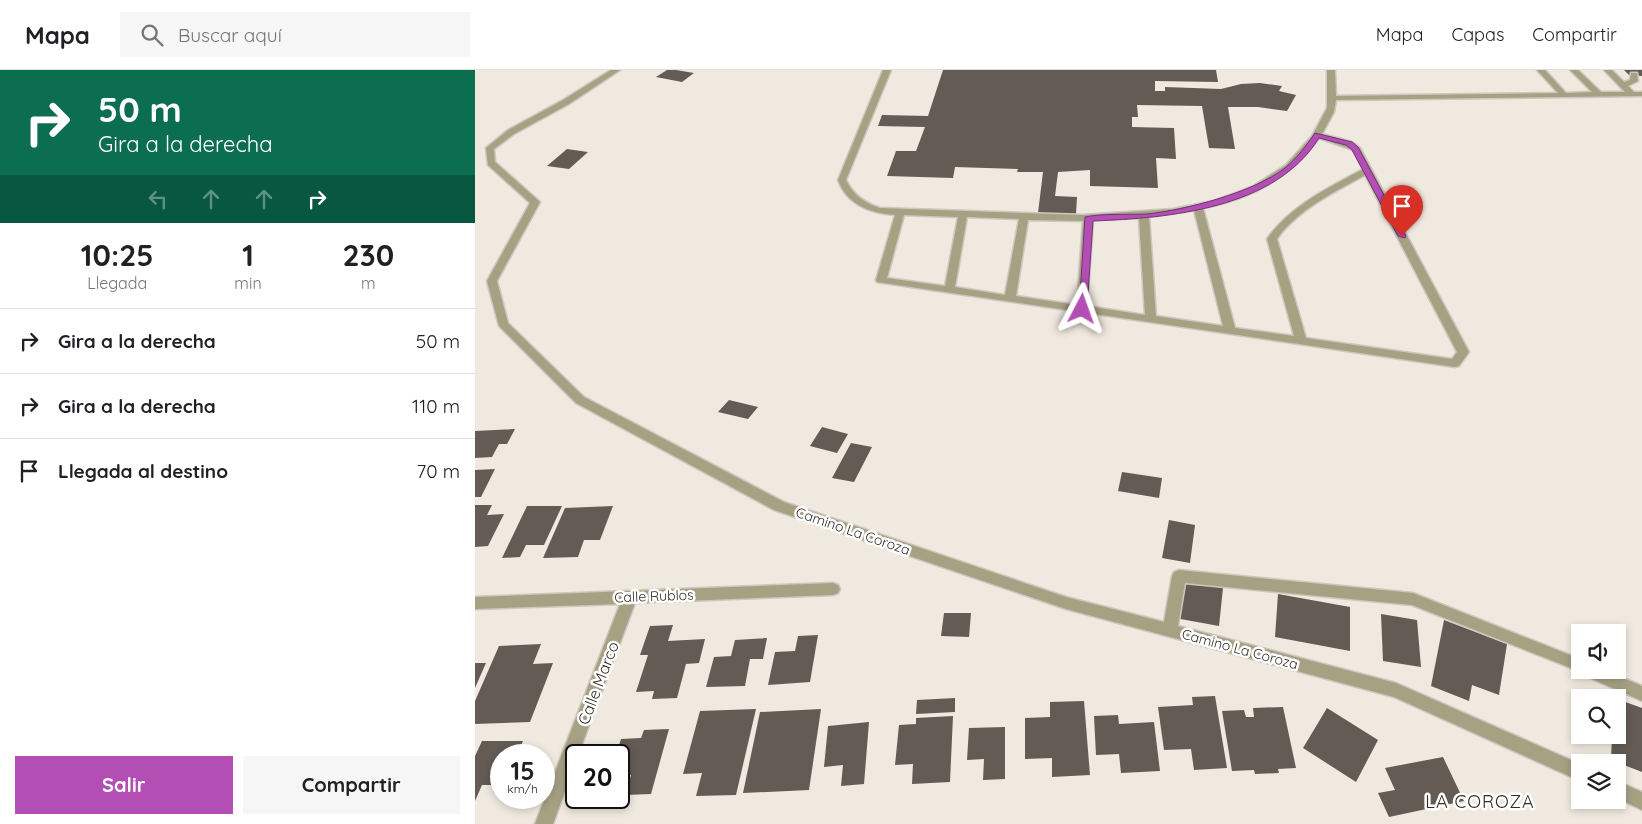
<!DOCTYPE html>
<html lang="es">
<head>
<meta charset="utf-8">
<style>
	body { margin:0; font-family:Quicksand,sans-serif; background:#f6f6f6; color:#202124; height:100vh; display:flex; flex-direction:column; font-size:19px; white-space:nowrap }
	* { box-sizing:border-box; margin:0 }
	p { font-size:16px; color:#757577 }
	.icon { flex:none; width:28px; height:28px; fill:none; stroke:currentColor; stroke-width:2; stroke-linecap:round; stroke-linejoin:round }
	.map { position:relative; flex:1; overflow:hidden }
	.panel { display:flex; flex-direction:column; background:#fff; width:475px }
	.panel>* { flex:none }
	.hud { background:#0b6e4f; color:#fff; overflow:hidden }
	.tools { position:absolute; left:1096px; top:554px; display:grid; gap:10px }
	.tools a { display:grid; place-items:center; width:55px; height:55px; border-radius:0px; background:#fff; box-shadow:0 2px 8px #0003; font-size:25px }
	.speed { position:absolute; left:15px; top:674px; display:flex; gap:10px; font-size:25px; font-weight:700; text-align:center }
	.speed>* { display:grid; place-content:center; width:65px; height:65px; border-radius:50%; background:#fff; box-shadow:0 2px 8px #0003; line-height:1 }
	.speed small { font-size:12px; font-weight:400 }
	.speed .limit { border:2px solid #111; border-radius:8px; background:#fff; color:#111 }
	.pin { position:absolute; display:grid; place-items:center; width:42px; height:42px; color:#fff; margin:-51px -21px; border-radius:50% 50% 50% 0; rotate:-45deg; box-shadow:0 0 5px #0007 }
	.pin .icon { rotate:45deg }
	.me { position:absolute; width:55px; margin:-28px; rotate:4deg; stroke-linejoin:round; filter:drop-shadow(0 0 4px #0008) }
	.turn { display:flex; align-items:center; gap:18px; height:105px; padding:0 15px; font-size:22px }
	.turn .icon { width:65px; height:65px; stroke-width:2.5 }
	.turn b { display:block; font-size:35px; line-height:42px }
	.lanes { display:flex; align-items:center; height:48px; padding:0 15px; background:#0003; justify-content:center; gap:25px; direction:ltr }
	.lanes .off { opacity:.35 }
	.eta { display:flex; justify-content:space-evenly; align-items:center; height:85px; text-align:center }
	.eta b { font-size:30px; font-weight:700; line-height:35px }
	.primary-button { display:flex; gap:10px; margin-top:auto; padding:10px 15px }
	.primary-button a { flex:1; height:58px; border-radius:0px; background:#b34fb4; color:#fff; font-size:20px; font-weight:700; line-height:58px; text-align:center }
	.primary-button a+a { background:#f6f6f6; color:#202124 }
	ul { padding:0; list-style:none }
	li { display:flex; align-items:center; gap:15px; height:65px; padding:0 15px; border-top:1px solid #e0e0e0 }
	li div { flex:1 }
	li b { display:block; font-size:19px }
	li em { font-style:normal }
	header { display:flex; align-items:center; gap:30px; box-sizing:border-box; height:70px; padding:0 25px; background:#fff; border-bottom:1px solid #e0e0e0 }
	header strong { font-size:24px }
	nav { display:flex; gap:28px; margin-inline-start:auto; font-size:18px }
	.search { width:350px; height:45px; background:#f6f6f6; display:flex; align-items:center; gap:12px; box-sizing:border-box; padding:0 18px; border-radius:0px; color:#757577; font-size:19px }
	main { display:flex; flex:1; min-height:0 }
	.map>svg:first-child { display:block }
	.building { fill:#645b55 }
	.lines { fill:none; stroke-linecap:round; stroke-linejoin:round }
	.minor-casing { stroke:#cdc7be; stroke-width:3 }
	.minor { fill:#a7a184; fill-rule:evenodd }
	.route { fill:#b34fb4; stroke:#743375 }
	.labels { text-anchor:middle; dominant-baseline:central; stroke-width:5; stroke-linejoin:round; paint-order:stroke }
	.street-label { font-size:14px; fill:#2f2d29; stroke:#fff }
	.near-street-label { font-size:16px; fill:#2f2d29; stroke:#fff }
	.near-neighbourhood-label { font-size:18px; letter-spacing:1px; fill:#2f2d29; stroke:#fff }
</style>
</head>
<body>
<header>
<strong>Mapa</strong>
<div class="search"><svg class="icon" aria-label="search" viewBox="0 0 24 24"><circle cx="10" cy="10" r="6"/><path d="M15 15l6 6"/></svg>Buscar aquí</div>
<nav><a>Mapa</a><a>Capas</a><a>Compartir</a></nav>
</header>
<main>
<section class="panel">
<div class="hud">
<div class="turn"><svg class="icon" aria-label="right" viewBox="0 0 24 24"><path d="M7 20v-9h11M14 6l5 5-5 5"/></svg><div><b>50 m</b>Gira a la derecha</div></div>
<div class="lanes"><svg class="icon off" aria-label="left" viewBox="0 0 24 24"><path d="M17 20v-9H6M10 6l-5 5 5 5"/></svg><svg class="icon off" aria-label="ahead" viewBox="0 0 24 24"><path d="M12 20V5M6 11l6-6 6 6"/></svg><svg class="icon off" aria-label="ahead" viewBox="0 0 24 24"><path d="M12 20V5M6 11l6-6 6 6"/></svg><svg class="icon" aria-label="right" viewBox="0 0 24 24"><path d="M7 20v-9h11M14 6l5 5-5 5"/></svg></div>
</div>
<div class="eta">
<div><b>10:25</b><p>Llegada</p></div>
<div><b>1</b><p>min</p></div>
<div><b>230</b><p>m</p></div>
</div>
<ul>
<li><svg class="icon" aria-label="right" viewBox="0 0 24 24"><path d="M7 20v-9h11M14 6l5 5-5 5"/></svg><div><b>Gira a la derecha</b></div><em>50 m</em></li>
<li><svg class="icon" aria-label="right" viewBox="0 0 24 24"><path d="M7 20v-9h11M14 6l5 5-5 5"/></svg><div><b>Gira a la derecha</b></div><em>110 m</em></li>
<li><svg class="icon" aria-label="arrive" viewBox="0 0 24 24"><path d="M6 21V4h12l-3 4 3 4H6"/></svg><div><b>Llegada al destino</b></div><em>70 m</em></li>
</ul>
<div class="primary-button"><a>Salir</a><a>Compartir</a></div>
</section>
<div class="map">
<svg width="1167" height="754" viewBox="0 0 1167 754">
	<rect width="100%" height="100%" fill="#f0e9df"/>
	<!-- building -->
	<path class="building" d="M 192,0 L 201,0 L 219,3 L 207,12 L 181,7 Z
		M 468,0 L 741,0 L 743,12 L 680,11 L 680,21 L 690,21 L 690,17 L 746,19 L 766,14 L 785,13 L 807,16 L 804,21 L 821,25 L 812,41 L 783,37 L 753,37 L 760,79 L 734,78 L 727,36 L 662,35 L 663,47 L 657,47 L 657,57 L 699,58 L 701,89 L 681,88 L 683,118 L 615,116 L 615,100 L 583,102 L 580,126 L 602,127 L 601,144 L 563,143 L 568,102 L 542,102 L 543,99 L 480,97 L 478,108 L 412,106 L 421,81 L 441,81 L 450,57 L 403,56 L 407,45 L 453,46 Z
		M 1149,0 L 1167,0 L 1167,6 L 1154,5 Z
		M 92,79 L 113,82 L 94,99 L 72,96 Z
		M 254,330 L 283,337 L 273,349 L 243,342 Z
		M 347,357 L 373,364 L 362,383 L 335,376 Z
		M 40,359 L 32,374 L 24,374 L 17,387 L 0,388 L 0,361 Z
		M 376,373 L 397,377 L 379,412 L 357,408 Z
		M 20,399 L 6,427 L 0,427 L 0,400 Z
		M 647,402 L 687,408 L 684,428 L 643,421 Z
		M 0,435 L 17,435 L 12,445 L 29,444 L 13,476 L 0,477 Z
		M 52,436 L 87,436 L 69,475 L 51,475 L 45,487 L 27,488 Z
		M 138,436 L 125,470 L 109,470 L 103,487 L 68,488 L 90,438 Z
		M 694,450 L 720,455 L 715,493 L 687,488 Z
		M 706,511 L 748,518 L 744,556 L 700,548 Z
		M 803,524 L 875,537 L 875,581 L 800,567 Z
		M 469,543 L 496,543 L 494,567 L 466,566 Z
		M 906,544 L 942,550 L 946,597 L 908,591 Z
		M 969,550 L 1032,574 L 1024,625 L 997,615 L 994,631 L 956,616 Z
		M 198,555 L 193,571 L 230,569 L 224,593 L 211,594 L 202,628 L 177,629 L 179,621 L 161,622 L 173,585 L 165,585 L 175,556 Z
		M 343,565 L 335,612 L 293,615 L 300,582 L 320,581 L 323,566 Z
		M 292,568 L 288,589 L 275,589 L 270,616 L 231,617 L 239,587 L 256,586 L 260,570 Z
		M 66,574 L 58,594 L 78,593 L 55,652 L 0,654 L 0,631 L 24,576 Z
		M 0,593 L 11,593 L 0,618 Z
		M 740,626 L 752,698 L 719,700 L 716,679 L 689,680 L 683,637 L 718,635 L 717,627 Z
		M 480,628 L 480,642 L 441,644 L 442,630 Z
		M 1142,629 L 1167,638 L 1167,702 L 1136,690 L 1137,665 L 1142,665 Z
		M 609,631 L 615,705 L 577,707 L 577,688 L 550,689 L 550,648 L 575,647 L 575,632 Z
		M 808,637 L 821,698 L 803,699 L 804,703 L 780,704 L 779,700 L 757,701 L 747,641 L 769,640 L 771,647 L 779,647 L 778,638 Z
		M 852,638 L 903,670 L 881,712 L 828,678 Z
		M 281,639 L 261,725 L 221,726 L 227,703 L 208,704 L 225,641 Z
		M 346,639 L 334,720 L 268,723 L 285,642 Z
		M 643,645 L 644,654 L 679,652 L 685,701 L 646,703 L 644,684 L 621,685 L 619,646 Z
		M 478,646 L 475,712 L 437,714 L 438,694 L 420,695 L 424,655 L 441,654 L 441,648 Z
		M 394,652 L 389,714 L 366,716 L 368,695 L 349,697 L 353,656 Z
		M 530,657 L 530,709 L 508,710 L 509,689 L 492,690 L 494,658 Z
		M 194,659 L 176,724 L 150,725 L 156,705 L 144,706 L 144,685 L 141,685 L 146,669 L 166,668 L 169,660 Z
		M 7,671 L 48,671 L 42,685 L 26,685 L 26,715 L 7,715 L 0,731 L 0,686 Z
		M 968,687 L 989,731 L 914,747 L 903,723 L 920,720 L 910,698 Z"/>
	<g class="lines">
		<!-- minor casing -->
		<g class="minor-casing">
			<path id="minor" d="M 136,0 L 145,0 L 94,34 L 39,64 L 19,79 L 20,92 L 65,132 L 22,211 L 33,253 L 109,327 L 309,432 L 591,527 L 689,552 L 697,506 L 699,502 L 704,500 L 938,523 L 1105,589 L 1105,600 L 1130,600 L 1167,616 L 1167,631 L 1108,605 L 1106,602 L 937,535 L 710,513 L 703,556 L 921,613 L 1105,694 L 1105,711 L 919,627 L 591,539 L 299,440 L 101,333 L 24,256 L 12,211 L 55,133 L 13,95 L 11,78 L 33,60 L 88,30 Z
				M 408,0 L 416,0 L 371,110 C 378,125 390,133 405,138 L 608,145 L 698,139 L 739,131 L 777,117 L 811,95 L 837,66 L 852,38 L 852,0 L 860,0 L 861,26 L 1083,23 L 1062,0 L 1070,0 L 1091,23 L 1117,22 L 1095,0 L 1103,0 L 1126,22 L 1150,22 L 1129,0 L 1137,0 L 1149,12 L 1155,10 L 1156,3 L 1162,3 L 1163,11 L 1153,16 L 1159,22 L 1167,22 L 1167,26 L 861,30 L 859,42 L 847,64 L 877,72 L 885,78 L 994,282 L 984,296 L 980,297 L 402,212 L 401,210 L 420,145 C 395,143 372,135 363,110 ZM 844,68 L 878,80 L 888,99 C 853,118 815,136 792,169 L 819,266 L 760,258 L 728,138 C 778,128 813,109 844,68 ZM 890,105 L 982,282 L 977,289 L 831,268 L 802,169 C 823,139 860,122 890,105 ZM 719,140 L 748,256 L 681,246 L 674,147 ZM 429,145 L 483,147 L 470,216 L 412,208 ZM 492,147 L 544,149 L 530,225 L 480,217 ZM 664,148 L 670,245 L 612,236 L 618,150 ZM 553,150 L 608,151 L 602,235 L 541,226 Z
				M 358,513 L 363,515 L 365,519 L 363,523 L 358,525 L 160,533 L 103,685 L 101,685 L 101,691 L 78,754 L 60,754 L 145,534 L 0,539 L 0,527 Z
				M 1142,711 L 1167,722 L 1167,740 L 1142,728 Z"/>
		</g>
		<!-- minor -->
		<use href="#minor" class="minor"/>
	</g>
	<!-- route -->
	<path class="route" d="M 840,63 L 877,72 L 883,77 L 931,166 L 930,168 L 923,166 L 877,80 L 871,75 L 844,68 C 800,139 694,148 618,151 L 612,239 L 611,241 L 604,241 L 610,147 C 630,143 652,145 672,144 C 711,140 779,122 810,98 C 822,88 831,76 840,63 Z"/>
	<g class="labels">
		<!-- street labels -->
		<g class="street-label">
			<text transform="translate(378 461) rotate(19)">Camino La Coroza</text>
			<text transform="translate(179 526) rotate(-2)">Calle Rublos</text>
			<text transform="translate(765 579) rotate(15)">Camino La Coroza</text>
		</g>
		<!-- near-street labels -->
		<g class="near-street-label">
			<text transform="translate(123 613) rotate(-69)">Calle Marco</text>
		</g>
		<!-- near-neighbourhood labels -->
		<g class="near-neighbourhood-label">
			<text x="1005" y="731">LA COROZA</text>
		</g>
	</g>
</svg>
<div class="tools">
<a><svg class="icon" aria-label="sound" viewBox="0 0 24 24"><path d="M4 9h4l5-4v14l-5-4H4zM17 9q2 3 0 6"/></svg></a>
<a><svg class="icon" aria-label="search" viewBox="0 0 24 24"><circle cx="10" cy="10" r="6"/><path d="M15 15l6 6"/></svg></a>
<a><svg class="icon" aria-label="layers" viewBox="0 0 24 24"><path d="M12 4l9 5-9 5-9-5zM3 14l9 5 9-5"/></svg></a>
</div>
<div class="speed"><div>15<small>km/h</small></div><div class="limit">20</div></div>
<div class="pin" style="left:927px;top:166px;background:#d93025"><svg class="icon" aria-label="arrive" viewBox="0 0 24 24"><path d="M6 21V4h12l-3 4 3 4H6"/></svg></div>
<svg class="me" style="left:607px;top:239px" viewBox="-20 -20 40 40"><path d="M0-17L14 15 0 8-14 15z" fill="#b34fb4" stroke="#fff" stroke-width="4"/></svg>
</div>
</main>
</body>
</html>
